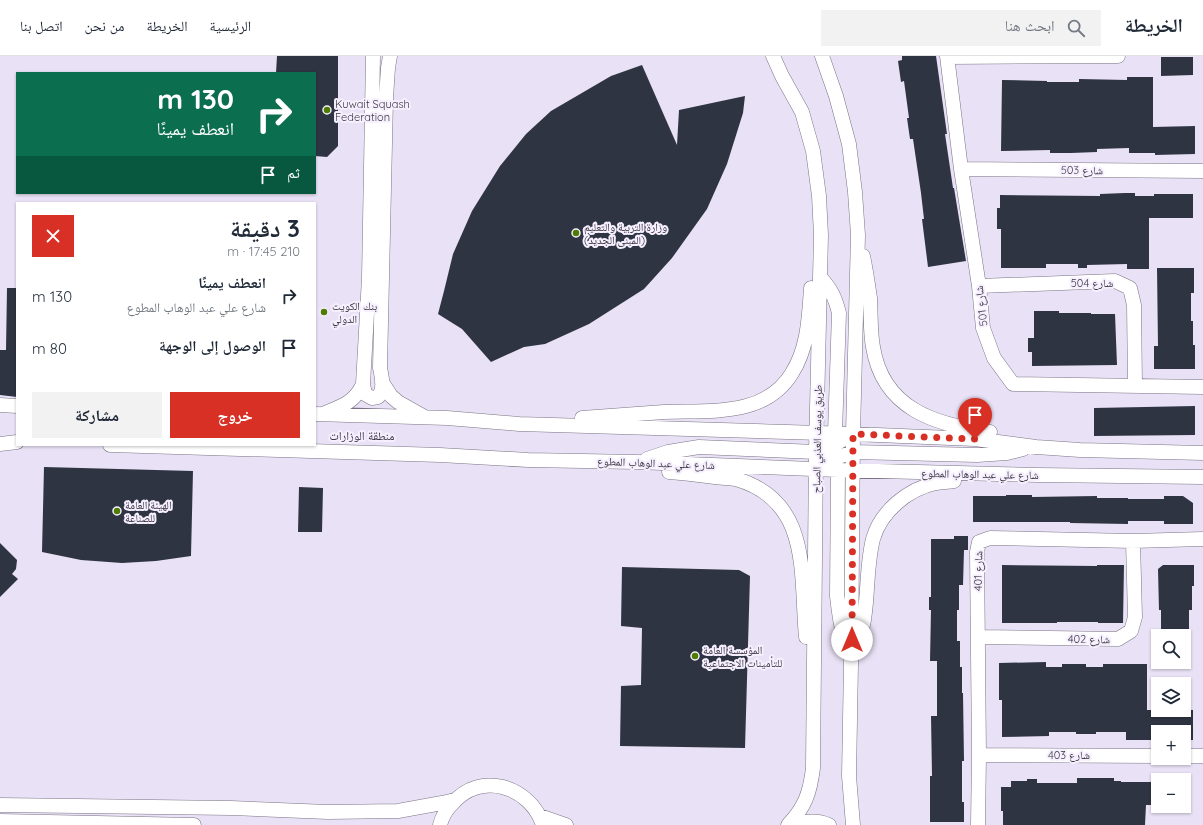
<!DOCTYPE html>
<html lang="ar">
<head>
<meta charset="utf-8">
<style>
	body { margin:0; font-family:Quicksand,"Noto Naskh Arabic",sans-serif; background:#f2f2f3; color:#1f2937; direction:rtl; height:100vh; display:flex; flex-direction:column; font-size:15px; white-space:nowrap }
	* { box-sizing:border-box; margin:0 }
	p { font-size:13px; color:#747a83 }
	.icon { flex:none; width:22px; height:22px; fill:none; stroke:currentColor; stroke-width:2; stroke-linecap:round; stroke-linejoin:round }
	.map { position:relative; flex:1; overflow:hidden; direction:ltr }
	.details { position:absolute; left:16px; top:146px; width:300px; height:244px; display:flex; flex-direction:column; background:#fff; border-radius:0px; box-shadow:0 1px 3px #0004; direction:rtl }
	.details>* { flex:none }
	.guide { position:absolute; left:16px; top:16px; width:300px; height:122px; border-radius:0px; box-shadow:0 1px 3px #0004; direction:rtl; background:#0b6e4f; color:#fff; overflow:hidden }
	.controls { position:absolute; left:1151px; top:573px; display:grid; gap:8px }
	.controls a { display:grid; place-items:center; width:40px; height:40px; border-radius:0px; background:#fff; box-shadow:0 1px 3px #0004; font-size:20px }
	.pin { position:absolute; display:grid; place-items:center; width:34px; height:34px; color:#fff; margin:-41px -17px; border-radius:50% 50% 50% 0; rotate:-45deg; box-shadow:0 0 4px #0007 }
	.pin .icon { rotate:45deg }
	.me { position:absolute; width:44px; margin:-22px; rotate:0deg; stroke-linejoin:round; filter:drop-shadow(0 0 3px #0008) }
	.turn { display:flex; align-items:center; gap:14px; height:84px; padding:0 16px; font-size:18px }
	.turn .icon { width:52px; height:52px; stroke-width:2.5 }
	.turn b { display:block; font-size:28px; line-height:34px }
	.then { display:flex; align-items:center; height:38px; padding:0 16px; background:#0003; gap:8px; font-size:15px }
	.round { display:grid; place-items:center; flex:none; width:42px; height:42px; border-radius:0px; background:#f2f2f3 }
	.head { display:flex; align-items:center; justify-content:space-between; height:68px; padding:0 16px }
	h1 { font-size:24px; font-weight:700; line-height:30px }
	.primary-button { display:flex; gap:8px; margin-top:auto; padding:8px 16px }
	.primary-button a { flex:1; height:46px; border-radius:0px; background:#d93025; color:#fff; font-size:16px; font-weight:700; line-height:46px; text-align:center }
	.primary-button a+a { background:#f2f2f3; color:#1f2937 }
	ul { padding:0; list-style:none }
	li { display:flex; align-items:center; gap:12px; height:52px; padding:0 16px }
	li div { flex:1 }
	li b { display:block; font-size:15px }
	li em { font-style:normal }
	header { display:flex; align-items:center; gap:24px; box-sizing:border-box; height:56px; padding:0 20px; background:#fff; border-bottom:1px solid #e0e1e3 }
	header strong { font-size:19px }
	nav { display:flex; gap:22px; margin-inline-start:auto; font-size:14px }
	.search { width:280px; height:36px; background:#f2f2f3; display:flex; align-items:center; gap:10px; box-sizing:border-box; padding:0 14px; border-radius:0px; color:#747a83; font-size:15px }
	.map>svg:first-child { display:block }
	.building { fill:#2f3443 }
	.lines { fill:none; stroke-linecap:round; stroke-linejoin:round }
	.minor-casing { stroke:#7b7385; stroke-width:15 }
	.minor { stroke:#fff; stroke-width:14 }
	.route { stroke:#d93025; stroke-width:7; stroke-dasharray:0 12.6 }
	.poi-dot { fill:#4d7c03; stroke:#f6efff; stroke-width:1.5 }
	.labels { text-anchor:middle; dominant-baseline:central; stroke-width:4; stroke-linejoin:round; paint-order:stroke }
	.poi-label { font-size:11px; fill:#3a373e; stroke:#f6efff; text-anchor:start }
	.street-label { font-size:11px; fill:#3a373e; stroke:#f6efff }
	.neighbourhood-label { font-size:12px; fill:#3d3746; stroke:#f6efff }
</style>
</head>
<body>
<header>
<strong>الخريطة</strong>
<div class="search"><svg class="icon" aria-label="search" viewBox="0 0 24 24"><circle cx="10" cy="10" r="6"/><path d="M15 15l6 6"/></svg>ابحث هنا</div>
<nav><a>الرئيسية</a><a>الخريطة</a><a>من نحن</a><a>اتصل بنا</a></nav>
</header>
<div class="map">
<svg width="1203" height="769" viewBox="0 0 1203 769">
	<rect width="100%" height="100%" fill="#e9e1f5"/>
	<!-- building -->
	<path class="building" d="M 277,0 L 338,0 L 338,90 L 327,101 L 315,100 L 315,17 L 276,17 Z
		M 902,0 L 936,0 L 947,78 L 945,78 L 953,132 L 954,132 L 966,205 L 928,211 L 922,163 L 924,163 L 921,137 L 913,83 L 910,83 L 907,62 L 909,62 L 904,25 L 901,26 L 898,5 L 902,4 Z
		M 1161,1 L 1193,1 L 1193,19 L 1161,20 Z
		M 642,9 L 677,89 L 679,54 L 745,40 L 743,57 L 727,108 L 707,153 L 672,202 L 644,233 L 589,268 L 545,288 L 524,291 L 491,306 L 462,273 L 438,258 L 444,235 L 453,198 L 472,155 L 500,110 L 526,78 L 551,55 L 611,20 Z
		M 1127,21 L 1153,21 L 1153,71 L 1195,70 L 1195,98 L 1155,99 L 1155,97 L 1129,97 L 1129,92 L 1097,93 L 1097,96 L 1071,97 L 1050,97 L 1050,94 L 1001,95 L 1002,24 L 1047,25 L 1047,26 L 1079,26 L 1079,23 L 1127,24 Z
		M 1125,137 L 1135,137 L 1135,140 L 1154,140 L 1154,138 L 1193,138 L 1193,162 L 1149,162 L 1149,213 L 1127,213 L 1127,208 L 1087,209 L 1087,212 L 1078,212 L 1078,208 L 1046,208 L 1046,212 L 1001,212 L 1001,173 L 997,173 L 997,152 L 1000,152 L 1000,139 L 1100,140 L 1100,138 Z
		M 1157,212 L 1194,212 L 1194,237 L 1191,237 L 1191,265 L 1193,265 L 1193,289 L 1195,289 L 1195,313 L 1154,313 L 1154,290 L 1158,290 Z
		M 7,232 L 17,232 L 17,341 L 0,339 L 0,294 L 6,294 Z
		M 1034,255 L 1059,255 L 1059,257 L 1091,257 L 1091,258 L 1115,258 L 1117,309 L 1032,310 L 1032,296 L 1028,296 L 1028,282 L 1034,282 Z
		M 1195,350 L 1195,379 L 1094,380 L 1094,352 Z
		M 44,411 L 193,415 L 191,500 L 156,505 L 122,507 L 81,504 L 42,496 Z
		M 299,431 L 323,432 L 322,476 L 298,476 Z
		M 1006,439 L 1032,439 L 1032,441 L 1097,440 L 1097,442 L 1128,442 L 1128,443 L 1164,443 L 1164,440 L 1183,440 L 1193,447 L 1193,468 L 1164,468 L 1164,465 L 1128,465 L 1128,468 L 1070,467 L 1070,466 L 973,466 L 973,440 L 1006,440 Z
		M 954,480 L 968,480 L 968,494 L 964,494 L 963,529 L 959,529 L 959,554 L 957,554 L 957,585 L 960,585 L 960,611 L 962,611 L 962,637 L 963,637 L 964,705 L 962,705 L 962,746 L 964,746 L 964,766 L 930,766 L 930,720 L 932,720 L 931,660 L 937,660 L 937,605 L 930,605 L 931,554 L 929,554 L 929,541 L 931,541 L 931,483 L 954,483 Z
		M 0,487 L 17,504 L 16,513 L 12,518 L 18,523 L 0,541 Z
		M 1002,509 L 1097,510 L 1097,509 L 1124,509 L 1123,567 L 1098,567 L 1098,566 L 1057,566 L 1057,567 L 1002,567 Z
		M 1163,509 L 1194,509 L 1194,530 L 1192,530 L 1192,554 L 1189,554 L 1189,578 L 1161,578 L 1161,554 L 1159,554 L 1158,513 Z
		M 622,511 L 739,514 L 750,520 L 745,692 L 620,690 L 621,630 L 641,629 L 642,572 L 621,570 Z
		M 1046,606 L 1046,611 L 1062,611 L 1062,608 L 1086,608 L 1086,611 L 1103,611 L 1103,608 L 1147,608 L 1147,654 L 1193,654 L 1193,684 L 1184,684 L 1184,676 L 1158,676 L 1158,684 L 1126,684 L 1126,676 L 1096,676 L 1096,678 L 1076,678 L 1076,676 L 1049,676 L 1049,680 L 1002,681 L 1002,644 L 999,644 L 999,607 Z
		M 1077,722 L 1114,722 L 1114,725 L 1121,725 L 1121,726 L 1158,726 L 1158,749 L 1146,749 L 1145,769 L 1003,769 L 1003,755 L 1001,755 L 1001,731 L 1011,731 L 1011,725 L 1027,725 L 1027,723 L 1037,723 L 1037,727 L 1077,727 Z"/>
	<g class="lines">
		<!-- minor casing -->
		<g class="minor-casing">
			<path id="minor" d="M 373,0 L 369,222 L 363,328 L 365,338 L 372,342 L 378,341 C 385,333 382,322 380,312 L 386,42 L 388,12 L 390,0
				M 773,0 L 782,20 L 802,56 L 813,95 L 819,140 L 821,179 L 816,396 L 813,712 C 810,737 805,751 788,769
				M 822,0 L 836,40 L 849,88 L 855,136 L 858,179 L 853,378 L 851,608 L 849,720 L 853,769
				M 947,0 L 961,113 L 979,230 L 983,272 L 994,302 L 1013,328 L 1203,331
				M 947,1 L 1118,0
				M 961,113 L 1203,115
				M 863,200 C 866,214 868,228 870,242 C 871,258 870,275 873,291 C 883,353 935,369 990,376
				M 820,221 C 831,233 835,241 839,257 L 835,377 L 837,387
				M 979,230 L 1115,225 L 1130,232 L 1134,249 L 1135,329
				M 382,326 L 391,340 L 398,346 L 423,360
				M 0,349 L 17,350
				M 325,357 C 342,350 355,346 363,328
				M 315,358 L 447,362 L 519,368 L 853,378 L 975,383 L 1036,391 L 1080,394 L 1203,397
				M 582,362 C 609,360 637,358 664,356 C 708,354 765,362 792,317 C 808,292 809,261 811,232
				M 816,376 L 833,403 L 838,414 L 837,540 C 839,558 841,575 848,591
				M 0,388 L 17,386
				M 110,389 L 440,399 L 528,404 L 637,406 L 838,414 L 1038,419 L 1203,421
				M 647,403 L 668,396 L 699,391 L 816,396 L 832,390 L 853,378
				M 825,407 L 833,403 L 853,396 L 977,399 L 1007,397 L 1023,393
				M 669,416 C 685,417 700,419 715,421 C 722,422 729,422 736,423 C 812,445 800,519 806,581
				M 978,581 L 1118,583 L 1131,575 L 1135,561 L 1133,485
				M 856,594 C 860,582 864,569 865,556 C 868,532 867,507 873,483 C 881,455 908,433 936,427 C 942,426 948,426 954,425
				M 979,699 L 1158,700
				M 1184,700 L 1203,700
				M 0,749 L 231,752 L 328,756 L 398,755 L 442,747 L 455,744
				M 540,760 L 566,769
				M 0,765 L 194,769
				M 440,769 C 442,761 446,754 452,748 C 480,714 530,730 543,769
				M 794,769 C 805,765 818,764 829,769
				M 978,769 L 979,699 L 977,496 L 979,486 L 990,482 L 1133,485 L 1203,483"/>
		</g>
		<!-- minor -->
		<use href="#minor" class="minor"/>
	</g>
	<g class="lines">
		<!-- route -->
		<path class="route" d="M 852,584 L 853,378 L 975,383"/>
	</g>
	<!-- markers -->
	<g class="poi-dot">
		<circle cx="327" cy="54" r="4"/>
		<circle cx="576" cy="177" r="4"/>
		<circle cx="324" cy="256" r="4"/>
		<circle cx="117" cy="455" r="4"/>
		<circle cx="695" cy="600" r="4"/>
	</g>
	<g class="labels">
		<!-- poi labels -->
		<g class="poi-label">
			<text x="335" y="48">Kuwait Squash<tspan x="335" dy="13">Federation</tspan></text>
			<text x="584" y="171">وزارة التربية والتعليم<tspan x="584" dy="13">(المبنى الجديد)</tspan></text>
			<text x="332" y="250">بنك الكويت<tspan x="332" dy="13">الدولي</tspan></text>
			<text x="125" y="449">الهيئة العامة<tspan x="125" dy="13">للصناعة</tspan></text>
			<text x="703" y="594">المؤسسة العامة<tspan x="703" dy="13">للتأمينات الاجتماعية</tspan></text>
		</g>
		<!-- street labels -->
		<g class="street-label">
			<text transform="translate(1082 114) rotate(1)">شارع 503</text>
			<text x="1092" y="227">شارع 504</text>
			<text transform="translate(981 250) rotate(-97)">شارع 501</text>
			<text transform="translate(817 383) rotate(-89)">طريق يوسف العذبي الصباح</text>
			<text transform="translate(656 407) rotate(2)">شارع علي عبد الوهاب المطوع</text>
			<text transform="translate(980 418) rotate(1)">شارع علي عبد الوهاب المطوع</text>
			<text transform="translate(978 515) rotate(-89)">شارع 401</text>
			<text transform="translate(1089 583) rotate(1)">شارع 402</text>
			<text x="1069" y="699">شارع 403</text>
		</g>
		<!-- neighbourhood labels -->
		<g class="neighbourhood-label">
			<text x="362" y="379">منطقة الوزارات</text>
		</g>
	</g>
</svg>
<div class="controls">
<a><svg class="icon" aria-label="search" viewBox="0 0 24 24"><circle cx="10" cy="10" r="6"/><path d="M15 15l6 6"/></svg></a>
<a><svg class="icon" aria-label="layers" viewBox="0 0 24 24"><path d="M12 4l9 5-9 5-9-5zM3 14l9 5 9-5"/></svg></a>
<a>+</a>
<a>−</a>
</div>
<div class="pin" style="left:975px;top:383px;background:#d93025"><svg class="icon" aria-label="arrive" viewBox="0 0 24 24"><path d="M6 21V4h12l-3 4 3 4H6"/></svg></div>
<svg class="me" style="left:852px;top:584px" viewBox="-20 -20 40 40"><circle r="19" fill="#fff"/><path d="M0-13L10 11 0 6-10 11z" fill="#d93025"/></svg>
<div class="guide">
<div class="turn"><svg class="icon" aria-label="right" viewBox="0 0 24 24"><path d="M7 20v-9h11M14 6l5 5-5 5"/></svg><div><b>130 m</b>انعطف يمينًا</div></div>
<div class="then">ثم<svg class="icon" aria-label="arrive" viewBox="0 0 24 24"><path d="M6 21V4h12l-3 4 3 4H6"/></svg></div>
</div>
<section class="details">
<div class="head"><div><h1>3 دقيقة</h1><p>210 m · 17:45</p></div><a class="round" style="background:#d93025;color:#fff"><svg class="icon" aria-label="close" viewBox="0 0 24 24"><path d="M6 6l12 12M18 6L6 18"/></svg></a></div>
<ul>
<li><svg class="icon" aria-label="right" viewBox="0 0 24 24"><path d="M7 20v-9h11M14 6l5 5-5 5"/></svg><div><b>انعطف يمينًا</b><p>شارع علي عبد الوهاب المطوع</p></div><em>130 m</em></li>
<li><svg class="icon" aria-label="arrive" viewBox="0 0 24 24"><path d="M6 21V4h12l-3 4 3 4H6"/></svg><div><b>الوصول إلى الوجهة</b></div><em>80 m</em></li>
</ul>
<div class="primary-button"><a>خروج</a><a>مشاركة</a></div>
</section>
</div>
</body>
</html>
